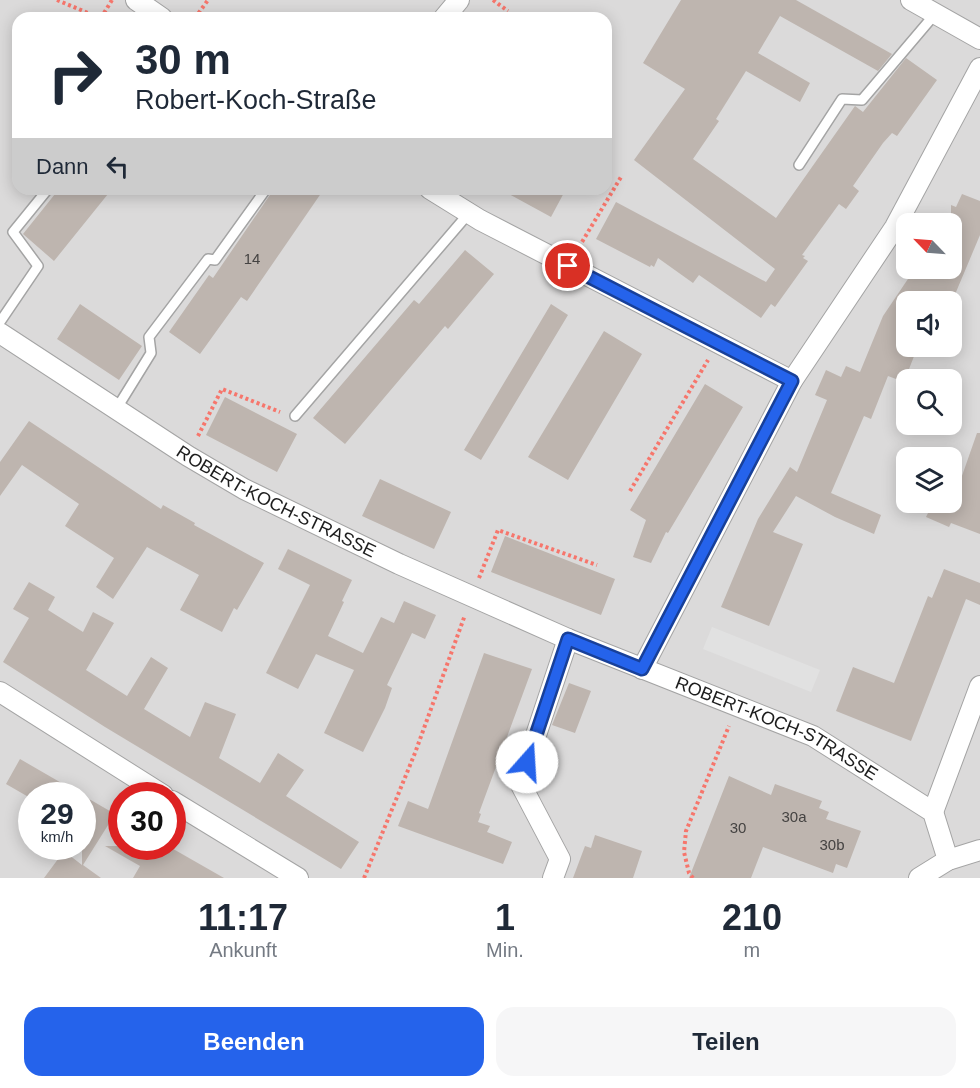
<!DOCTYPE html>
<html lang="de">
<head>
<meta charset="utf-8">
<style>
	body { margin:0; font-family:Helvetica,sans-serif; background:#f6f6f7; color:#1f2937; height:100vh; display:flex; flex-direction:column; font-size:22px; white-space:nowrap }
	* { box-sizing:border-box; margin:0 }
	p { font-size:20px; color:#747a83 }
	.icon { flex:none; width:33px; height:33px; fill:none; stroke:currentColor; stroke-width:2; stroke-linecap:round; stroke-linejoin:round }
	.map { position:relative; height:878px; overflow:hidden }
	.side { display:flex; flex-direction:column; background:#fff; flex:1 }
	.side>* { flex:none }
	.hud { position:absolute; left:12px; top:12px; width:600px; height:183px; border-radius:18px; box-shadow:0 3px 15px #0003; background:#fff; color:#1f2937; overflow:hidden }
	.needle { width:39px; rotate:295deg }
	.buttons { position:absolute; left:896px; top:213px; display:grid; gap:12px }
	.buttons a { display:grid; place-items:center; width:66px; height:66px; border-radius:12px; background:#fff; box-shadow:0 3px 15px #0003; font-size:30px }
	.speed { position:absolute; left:18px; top:782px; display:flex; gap:12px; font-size:30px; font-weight:700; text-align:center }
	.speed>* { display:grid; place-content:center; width:78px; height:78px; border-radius:50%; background:#fff; box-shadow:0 3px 15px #0003; line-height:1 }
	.speed small { font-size:15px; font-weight:400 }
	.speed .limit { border:9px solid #d22; background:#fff; color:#111 }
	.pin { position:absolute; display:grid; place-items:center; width:51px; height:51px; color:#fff; margin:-26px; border:3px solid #fff; border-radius:50%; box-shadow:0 2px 6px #0007 }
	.me { position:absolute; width:66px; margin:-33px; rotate:19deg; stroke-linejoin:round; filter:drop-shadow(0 0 4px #0008) }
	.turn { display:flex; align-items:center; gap:21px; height:126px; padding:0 24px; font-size:27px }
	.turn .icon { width:78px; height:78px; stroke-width:2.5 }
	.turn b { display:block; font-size:42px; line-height:51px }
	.then { display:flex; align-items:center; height:57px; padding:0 24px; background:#0003; gap:12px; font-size:22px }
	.eta { display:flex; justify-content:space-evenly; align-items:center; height:102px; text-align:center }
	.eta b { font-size:36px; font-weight:700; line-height:42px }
	.action { display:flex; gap:12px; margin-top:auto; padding:12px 24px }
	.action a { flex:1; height:69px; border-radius:18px; background:#2563eb; color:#fff; font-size:24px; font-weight:700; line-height:69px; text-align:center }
	.action a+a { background:#f6f6f7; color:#1f2937 }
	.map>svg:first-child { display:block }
	.residential { fill:#dbdada; fill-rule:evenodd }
	.parking { fill:#e1e1e1 }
	.building { fill:#beb5af }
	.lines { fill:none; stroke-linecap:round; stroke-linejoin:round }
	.service-casing { stroke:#a4a4a4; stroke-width:12 }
	.minor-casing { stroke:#a4a4a4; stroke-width:22 }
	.path { stroke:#f6766c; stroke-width:4; stroke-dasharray:3 3; stroke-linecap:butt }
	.service { stroke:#fff; stroke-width:9 }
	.minor { stroke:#fff; stroke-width:20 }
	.route-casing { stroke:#184099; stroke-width:15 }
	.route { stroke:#2563eb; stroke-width:10 }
	.labels { text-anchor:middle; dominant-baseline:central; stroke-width:5; stroke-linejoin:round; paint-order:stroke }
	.number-label { font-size:15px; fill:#454342 }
	.street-label { font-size:18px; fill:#1d1d1d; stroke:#fff }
</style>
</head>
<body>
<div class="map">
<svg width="980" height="878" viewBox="0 0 980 878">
	<rect width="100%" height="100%" fill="#eeeae3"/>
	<!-- residential -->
	<path class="residential" d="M 0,0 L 980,0 L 980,878 L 0,878 ZM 18,18 L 606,18 L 606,189 L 18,189 ZM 906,224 L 951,224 L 951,268 L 906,268 ZM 906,302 L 951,302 L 951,346 L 906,346 ZM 906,380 L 951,380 L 951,424 L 906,424 ZM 906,458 L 951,458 L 951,502 L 906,502 ZM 32,795 L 82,795 L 82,846 L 32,846 ZM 122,795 L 172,795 L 172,846 L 122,846 Z"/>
	<!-- parking -->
	<path class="parking" d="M 712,627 L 820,670 L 811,692 L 703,649 Z"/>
	<!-- building -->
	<path class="building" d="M 681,0 L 796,0 L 892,54 L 878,71 L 780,16 L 758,53 L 810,83 L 800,102 L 746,71 L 716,119 L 719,121 L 693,159 L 776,218 L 855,106 L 863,112 L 906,58 L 937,80 L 897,136 L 892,133 L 883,143 L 853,186 L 859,191 L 846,209 L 839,204 L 802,255 L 805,256 L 803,258 L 808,261 L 775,307 L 771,304 L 761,318 L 699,275 L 693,283 L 658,258 L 654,267 L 651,265 L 650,267 L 596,239 L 616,202 L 766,282 L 775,269 L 634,160 L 685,89 L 643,63 Z
		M 59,189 L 112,189 L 54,261 L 23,234 Z
		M 274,189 L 324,189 L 247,301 L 241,297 L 200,354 L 169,332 L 209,275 L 213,278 Z
		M 500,189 L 566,189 L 551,217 Z
		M 962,194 L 980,201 L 980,235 L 951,304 L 951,302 L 906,302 L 906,346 L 918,346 L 904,382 L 888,376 L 871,419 L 864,416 L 831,493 L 881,515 L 874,534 L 835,517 L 796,496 L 773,532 L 803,544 L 769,626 L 721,607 L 758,519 L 790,467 L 797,472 L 827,400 L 815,395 L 826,370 L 841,377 L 846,366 L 860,372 L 883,316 L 912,273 L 921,277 L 925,268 L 951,268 L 951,205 L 956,207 Z
		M 465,250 L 494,274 L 448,329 L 445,326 L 345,444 L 313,418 L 414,300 L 419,304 Z
		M 80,304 L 142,346 L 119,380 L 57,339 Z
		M 551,304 L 568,315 L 481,460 L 464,450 Z
		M 604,331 L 642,354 L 568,480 L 528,457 Z
		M 705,384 L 743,407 L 668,533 L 666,532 L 651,563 L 633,557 L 646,520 L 630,510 Z
		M 225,397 L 297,434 L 277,472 L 206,435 Z
		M 29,421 L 161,509 L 163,505 L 195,523 L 194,525 L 264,563 L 237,610 L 234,608 L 222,632 L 180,610 L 199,575 L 147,547 L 113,599 L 96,587 L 114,558 L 65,526 L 79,504 L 22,465 L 0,496 L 0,462 Z
		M 977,433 L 980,433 L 980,534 L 951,523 L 949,527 L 926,517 L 928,513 L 903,504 L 951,502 L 951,491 L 956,493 Z
		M 380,479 L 451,512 L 434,549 L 362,516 Z
		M 505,536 L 615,579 L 601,615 L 491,572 Z
		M 288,549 L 352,580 L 342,601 L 344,602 L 328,636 L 363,653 L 381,617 L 394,623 L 404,601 L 436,615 L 425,639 L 412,633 L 387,685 L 392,688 L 385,708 L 363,752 L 324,733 L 354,670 L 316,654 L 298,689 L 266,673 L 310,585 L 278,569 Z
		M 944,569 L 980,583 L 980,605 L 966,599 L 911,741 L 836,711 L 853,667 L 894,683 L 928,596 L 932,598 Z
		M 29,582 L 55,597 L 48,610 L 83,632 L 93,612 L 114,623 L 86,670 L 127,696 L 151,657 L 168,668 L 144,709 L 190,737 L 205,702 L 236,714 L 219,758 L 260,783 L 278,753 L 304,770 L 286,796 L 359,842 L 341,869 L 105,727 L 3,662 L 29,618 L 13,609 Z
		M 484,653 L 532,669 L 479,813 L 481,814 L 478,822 L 490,826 L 487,832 L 512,842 L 503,864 L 398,826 L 408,801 L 428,809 Z
		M 569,683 L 591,691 L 575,733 L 552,725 Z
		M 20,759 L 115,814 L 83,865 L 101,878 L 44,878 L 64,851 L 82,865 L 82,795 L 32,795 L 32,799 L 6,784 Z
		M 729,776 L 771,795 L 775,784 L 822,801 L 819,808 L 829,812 L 826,819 L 861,831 L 847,868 L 836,864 L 833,873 L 763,847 L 751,878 L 689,878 Z
		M 595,835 L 642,851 L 633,878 L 573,878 L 585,846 L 591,848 Z
		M 105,846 L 168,846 L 224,878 L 133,878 L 140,866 Z"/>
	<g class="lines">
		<!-- service casing -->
		<g class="service-casing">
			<path id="service" d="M 799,165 L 842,99 L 862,100 L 935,14
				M 0,322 L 38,266 L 13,232 L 48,189
				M 117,408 L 151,353 L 149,337 L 208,259 L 215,260 L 266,189
				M 295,416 L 469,213"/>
		</g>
		<!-- minor casing -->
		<g class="minor-casing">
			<g id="minor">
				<path d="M 136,0 L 162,18"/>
				<path d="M 911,0 L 980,39"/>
				<path d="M 444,18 L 459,0"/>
				<path d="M 430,189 L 480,220 L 792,381"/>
				<path id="s1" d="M 0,333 L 188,456 L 244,489 L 399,564 L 568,639 L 813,736 L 933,812 L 948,860"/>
				<path d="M 642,669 L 792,381 L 895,227 L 980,68"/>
				<path d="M 0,692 L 163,795"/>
				<path d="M 172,801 L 298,878"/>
				<path d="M 933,812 L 980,686"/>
				<path d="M 553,878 L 560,859 L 520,783 L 568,639"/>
				<path d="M 919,878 L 948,860 L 980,850"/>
			</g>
		</g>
		<!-- path -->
		<path class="path" d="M 57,0 L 100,18
			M 493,0 L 508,11
			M 101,18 L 112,0
			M 195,18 L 208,0
			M 579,247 L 621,177
			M 198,436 L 222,389 L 280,412
			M 630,491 L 708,360
			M 479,578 L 498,530 L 597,565
			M 364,878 L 415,753 L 465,615
			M 693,878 L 689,873 L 684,852 L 686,831 L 729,726"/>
		<!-- service -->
		<use href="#service" class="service"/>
		<!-- minor -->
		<use href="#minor" class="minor"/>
	</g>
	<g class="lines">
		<!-- route casing -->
		<g class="route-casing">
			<path id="route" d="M 527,762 L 568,639 L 642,669 L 792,381 L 568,266"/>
		</g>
		<!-- route -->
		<use href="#route" class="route"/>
	</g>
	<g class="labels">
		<!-- number labels -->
		<g class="number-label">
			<text x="252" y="258">14</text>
			<text x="794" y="816">30a</text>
			<text x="738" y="827">30</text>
			<text x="832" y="844">30b</text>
		</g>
		<!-- street labels -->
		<g class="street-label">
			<text stroke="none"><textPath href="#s1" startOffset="324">ROBERT-KOCH-STRASSE</textPath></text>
			<text stroke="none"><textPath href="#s1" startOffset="874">ROBERT-KOCH-STRASSE</textPath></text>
		</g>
	</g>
</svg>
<div class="buttons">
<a><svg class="needle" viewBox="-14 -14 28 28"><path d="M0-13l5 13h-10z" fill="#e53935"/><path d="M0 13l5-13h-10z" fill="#747a83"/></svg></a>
<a><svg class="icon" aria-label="sound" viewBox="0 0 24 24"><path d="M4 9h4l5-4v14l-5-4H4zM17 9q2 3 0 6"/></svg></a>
<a><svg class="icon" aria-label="search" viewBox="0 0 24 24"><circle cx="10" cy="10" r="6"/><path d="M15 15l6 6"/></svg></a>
<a><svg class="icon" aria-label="layers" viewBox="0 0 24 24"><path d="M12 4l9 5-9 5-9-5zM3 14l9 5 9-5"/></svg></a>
</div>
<div class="speed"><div>29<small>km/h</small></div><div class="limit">30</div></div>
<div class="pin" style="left:568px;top:266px;background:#d93025"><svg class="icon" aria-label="arrive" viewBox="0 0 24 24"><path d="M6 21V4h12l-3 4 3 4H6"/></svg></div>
<svg class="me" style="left:527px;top:762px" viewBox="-20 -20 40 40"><circle r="19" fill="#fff"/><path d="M0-13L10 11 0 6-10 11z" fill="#2563eb"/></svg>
<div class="hud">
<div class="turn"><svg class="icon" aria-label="right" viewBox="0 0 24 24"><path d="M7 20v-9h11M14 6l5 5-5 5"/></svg><div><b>30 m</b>Robert-Koch-Straße</div></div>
<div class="then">Dann<svg class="icon" aria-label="left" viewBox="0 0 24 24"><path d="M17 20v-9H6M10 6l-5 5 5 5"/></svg></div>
</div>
</div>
<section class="side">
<div class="eta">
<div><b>11:17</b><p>Ankunft</p></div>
<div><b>1</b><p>Min.</p></div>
<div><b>210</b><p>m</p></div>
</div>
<div class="action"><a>Beenden</a><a>Teilen</a></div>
</section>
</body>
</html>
